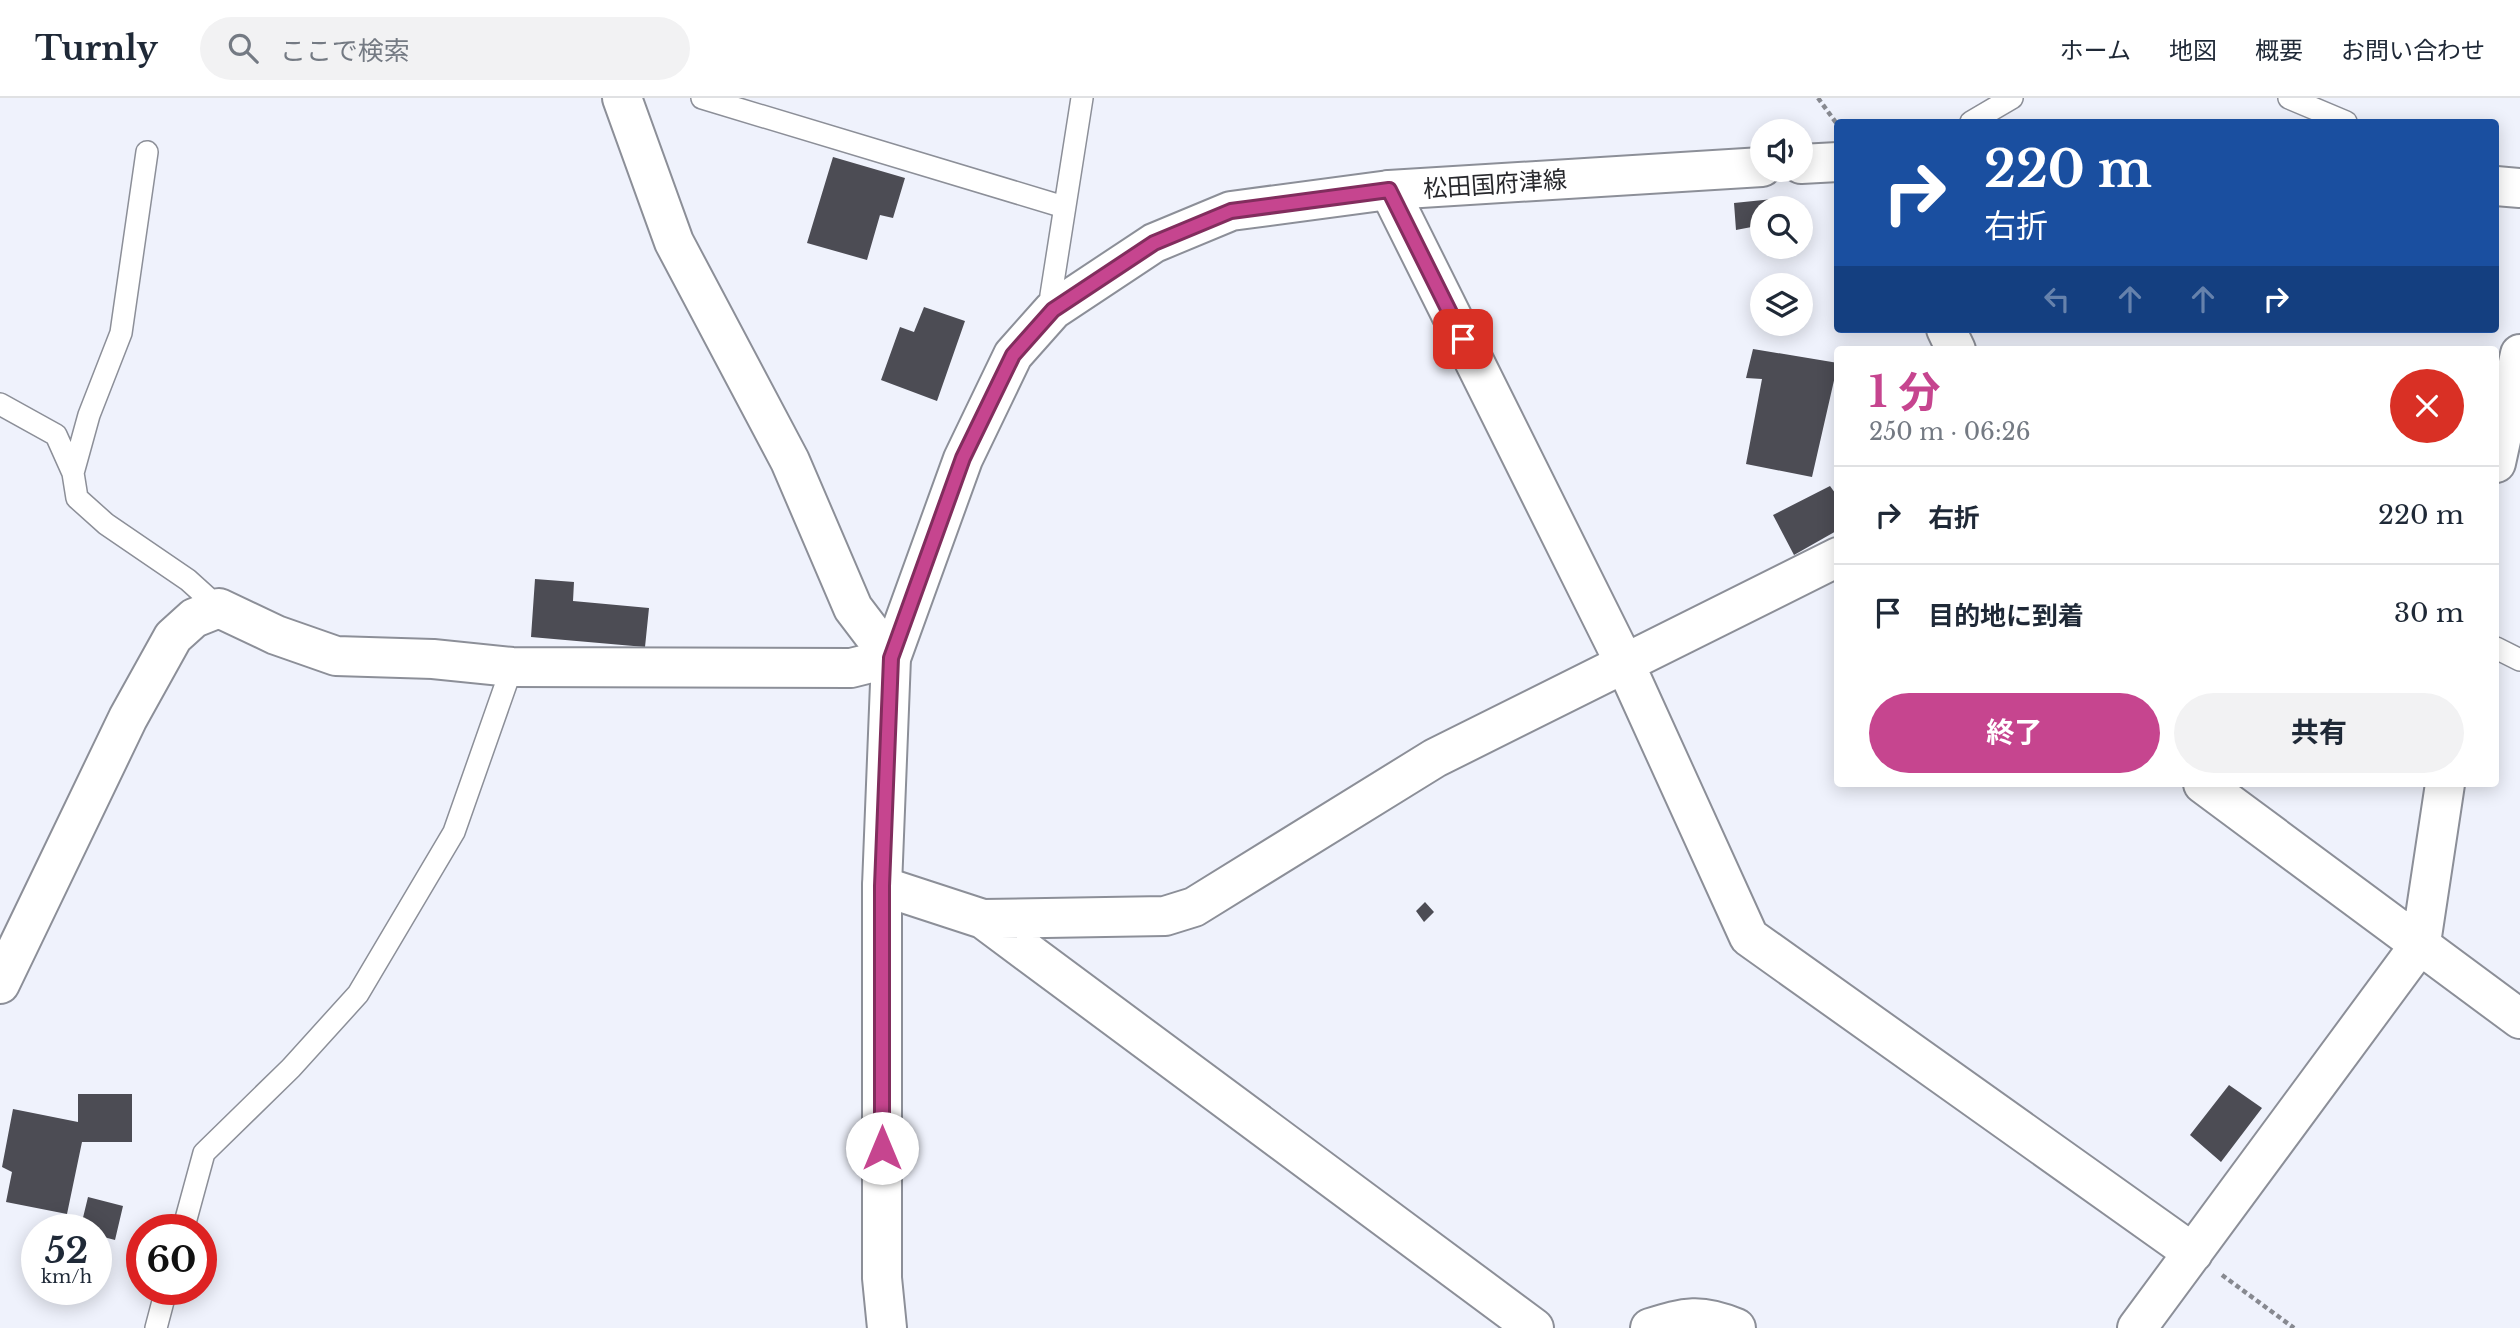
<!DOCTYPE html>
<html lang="ja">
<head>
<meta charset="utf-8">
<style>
	body { margin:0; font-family:"Libre Baskerville","Noto Sans JP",serif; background:#f2f2f3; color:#1f2937; height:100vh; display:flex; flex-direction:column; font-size:26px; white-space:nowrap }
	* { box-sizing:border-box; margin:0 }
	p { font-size:23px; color:#747a83 }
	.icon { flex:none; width:38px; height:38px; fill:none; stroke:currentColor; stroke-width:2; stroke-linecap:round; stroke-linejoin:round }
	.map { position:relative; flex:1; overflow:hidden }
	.side { position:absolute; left:1834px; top:248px; width:665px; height:441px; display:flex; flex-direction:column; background:#fff; border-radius:7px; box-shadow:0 4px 18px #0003 }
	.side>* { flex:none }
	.guide { position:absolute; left:1834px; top:21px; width:665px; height:214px; border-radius:7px; box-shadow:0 4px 18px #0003; background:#1a4fa0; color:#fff; overflow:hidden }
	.controls { position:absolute; left:1750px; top:21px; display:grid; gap:14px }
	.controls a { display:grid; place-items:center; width:63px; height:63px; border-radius:50%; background:#fff; box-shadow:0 4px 18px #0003; font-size:35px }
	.speed { position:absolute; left:21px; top:1116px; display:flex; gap:14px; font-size:35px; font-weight:700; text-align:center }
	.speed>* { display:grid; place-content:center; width:91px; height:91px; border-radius:50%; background:#fff; box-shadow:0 4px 18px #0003; line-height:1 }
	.speed small { font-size:18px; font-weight:400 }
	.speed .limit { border:10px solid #d22; background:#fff; color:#111 }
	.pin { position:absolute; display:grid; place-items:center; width:60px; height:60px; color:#fff; margin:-30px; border-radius:14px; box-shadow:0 4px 10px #0006 }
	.me { position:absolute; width:77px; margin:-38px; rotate:0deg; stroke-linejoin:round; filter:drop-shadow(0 0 5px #0008) }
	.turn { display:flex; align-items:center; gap:24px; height:147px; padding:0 35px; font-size:32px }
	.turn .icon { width:91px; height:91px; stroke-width:2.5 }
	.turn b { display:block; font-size:49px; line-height:60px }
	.lanes { display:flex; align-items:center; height:66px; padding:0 35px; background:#0003; justify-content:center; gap:35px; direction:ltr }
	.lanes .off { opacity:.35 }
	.round { display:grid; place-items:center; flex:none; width:74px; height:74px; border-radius:37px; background:#f2f2f3 }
	.overview { display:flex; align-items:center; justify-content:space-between; height:119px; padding:0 35px }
	h1 { font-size:42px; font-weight:700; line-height:52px; color:#c6458f }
	.cta { display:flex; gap:14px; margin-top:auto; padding:14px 35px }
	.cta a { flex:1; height:80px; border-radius:42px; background:#c6458f; color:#fff; font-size:28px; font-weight:700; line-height:80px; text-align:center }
	.cta a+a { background:#f2f2f3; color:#1f2937 }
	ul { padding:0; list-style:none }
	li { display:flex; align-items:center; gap:21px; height:98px; padding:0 35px; border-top:2px solid #e0e1e3 }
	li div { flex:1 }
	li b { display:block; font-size:26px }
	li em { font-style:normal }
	header { display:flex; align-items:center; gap:42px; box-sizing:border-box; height:98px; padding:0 35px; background:#fff; border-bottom:2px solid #e0e1e3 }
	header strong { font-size:33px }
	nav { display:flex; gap:38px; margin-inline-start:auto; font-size:24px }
	.search { width:490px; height:63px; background:#f2f2f3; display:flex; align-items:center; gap:18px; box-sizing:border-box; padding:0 24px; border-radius:38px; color:#747a83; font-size:26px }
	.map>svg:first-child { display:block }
	.building { fill:#4c4c54 }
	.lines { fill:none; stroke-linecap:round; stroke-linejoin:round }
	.lane-casing { stroke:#8c8f98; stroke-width:24 }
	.street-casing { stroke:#8c8f98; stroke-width:42 }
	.primary-casing { stroke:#8c8f98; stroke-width:42 }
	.path { stroke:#878990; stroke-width:4.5; stroke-dasharray:5 3.5; stroke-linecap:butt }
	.lane { stroke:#fff; stroke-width:21 }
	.street { stroke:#fff; stroke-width:38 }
	.primary { stroke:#fff; stroke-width:38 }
	.route-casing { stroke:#812d5d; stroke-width:18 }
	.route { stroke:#c6458f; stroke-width:12 }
	.labels { text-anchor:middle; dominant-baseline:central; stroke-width:7; stroke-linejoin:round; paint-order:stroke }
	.street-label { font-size:24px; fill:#27282c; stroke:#fff }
</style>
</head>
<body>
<header>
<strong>Turnly</strong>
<div class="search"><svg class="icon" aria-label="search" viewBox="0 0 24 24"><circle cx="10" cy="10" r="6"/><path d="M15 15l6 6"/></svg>ここで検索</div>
<nav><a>ホーム</a><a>地図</a><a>概要</a><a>お問い合わせ</a></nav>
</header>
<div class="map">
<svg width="2520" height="1230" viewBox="0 0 2520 1230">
	<rect width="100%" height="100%" fill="#eff2fc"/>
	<!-- building -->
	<path class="building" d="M 833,59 L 905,80 L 893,120 L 880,117 L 867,162 L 807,145 Z
		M 1773,101 L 1774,110 L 1762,110 L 1762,127 L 1736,132 L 1734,105 Z
		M 924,209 L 965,223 L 937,303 L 881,282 L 900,229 L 914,234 Z
		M 1753,251 L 1838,265 L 1812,379 L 1746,366 L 1762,281 L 1746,280 Z
		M 1830,388 L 1838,399 L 1838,432 L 1794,457 L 1773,417 Z
		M 535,481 L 574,484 L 573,503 L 649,510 L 645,549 L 531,539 Z
		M 1425,804 L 1434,814 L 1424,824 L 1416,813 Z
		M 2229,987 L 2262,1010 L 2221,1064 L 2190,1037 Z
		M 78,996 L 132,996 L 132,1044 L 82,1044 L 67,1116 L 6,1104 L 12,1074 L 2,1069 L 13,1011 L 78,1024 Z
		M 88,1099 L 123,1108 L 115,1142 L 96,1137 L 96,1132 L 80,1132 Z"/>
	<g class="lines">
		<!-- lane casing -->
		<g class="lane-casing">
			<path id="lane" d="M 702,0 L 1064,109
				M 2289,0 L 2346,24
				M 1971,24 L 2012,0
				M 1053,212 L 1051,197 L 1082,0
				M 0,306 L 56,337 L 73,375 L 77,400 L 106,426 L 188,482 L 219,510
				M 73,375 L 89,317 L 121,235 L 147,54
				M 2496,550 L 2520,562
				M 183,1132 L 204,1055 L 291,970 L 358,896 L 454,734 L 512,569
				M 156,1230 L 166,1192"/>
		</g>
		<!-- street casing -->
		<g class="street-casing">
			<path id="street" d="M 1389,92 L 1624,564 L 1749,839 L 2193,1155
				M 1946,231 L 1956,252
				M 2496,365 L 2520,256
				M 2203,686 L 2520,921
				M 882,788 L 983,821 L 1534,1230
				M 983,821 L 1165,818 L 1194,809 L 1435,660 L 1838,459
				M 0,886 L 128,620 L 173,539 L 194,520 L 219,510 L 276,537 L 336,558 L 433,561 L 512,569 L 851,570 L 891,560 L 853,510 L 790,363 L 674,144 L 622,0
				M 1650,1230 C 1686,1219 1700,1215 1736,1230
				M 2137,1230 L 2421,845 L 2445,686"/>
		</g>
		<!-- primary casing -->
		<g class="primary-casing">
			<path id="primary" d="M 1801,66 L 1838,64
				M 2496,88 L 2520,90
				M 887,1230 L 882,1180 L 882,788 L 891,560 L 963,361 L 1013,257 L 1053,212 L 1154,145 L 1231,113 L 1389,92 L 1762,69"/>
		</g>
		<!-- path -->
		<path class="path" d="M 1818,0 L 1837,26
			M 2222,1177 L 2294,1230"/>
		<!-- lane -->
		<use href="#lane" class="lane"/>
		<!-- street -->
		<use href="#street" class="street"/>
		<!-- primary -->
		<use href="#primary" class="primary"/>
	</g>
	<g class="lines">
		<!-- route casing -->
		<g class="route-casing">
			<path id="route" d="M 882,1050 L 882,788 L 891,560 L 963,360 L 1013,257 L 1053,212 L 1154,145 L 1231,113 L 1389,92 L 1463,241"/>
		</g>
		<!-- route -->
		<use href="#route" class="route"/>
	</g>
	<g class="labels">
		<!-- street labels -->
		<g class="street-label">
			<text transform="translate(1495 86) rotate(-4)">松田国府津線</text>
		</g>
	</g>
</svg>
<div class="controls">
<a><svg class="icon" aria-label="sound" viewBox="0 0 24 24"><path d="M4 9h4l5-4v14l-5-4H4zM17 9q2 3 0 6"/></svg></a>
<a><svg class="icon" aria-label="search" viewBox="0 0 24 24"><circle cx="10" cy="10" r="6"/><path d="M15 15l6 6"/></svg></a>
<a><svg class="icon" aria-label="layers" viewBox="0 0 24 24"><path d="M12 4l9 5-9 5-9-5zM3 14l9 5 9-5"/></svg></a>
</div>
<div class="speed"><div>52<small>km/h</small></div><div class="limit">60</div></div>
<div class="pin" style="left:1463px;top:241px;background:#d93025"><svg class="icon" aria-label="arrive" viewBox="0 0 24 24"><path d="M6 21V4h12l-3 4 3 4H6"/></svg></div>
<svg class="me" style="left:882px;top:1050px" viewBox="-20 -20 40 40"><circle r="19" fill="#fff"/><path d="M0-13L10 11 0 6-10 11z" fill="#c6458f"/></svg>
<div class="guide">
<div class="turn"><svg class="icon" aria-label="right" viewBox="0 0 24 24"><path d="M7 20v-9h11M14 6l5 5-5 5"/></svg><div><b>220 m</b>右折</div></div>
<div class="lanes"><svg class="icon off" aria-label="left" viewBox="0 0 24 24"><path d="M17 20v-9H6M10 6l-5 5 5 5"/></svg><svg class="icon off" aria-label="ahead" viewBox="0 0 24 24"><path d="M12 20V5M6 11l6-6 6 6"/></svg><svg class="icon off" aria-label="ahead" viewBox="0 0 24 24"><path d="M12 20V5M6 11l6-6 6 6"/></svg><svg class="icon" aria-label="right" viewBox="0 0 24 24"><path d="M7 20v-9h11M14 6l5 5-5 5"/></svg></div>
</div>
<section class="side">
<div class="overview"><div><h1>1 分</h1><p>250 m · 06:26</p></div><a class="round" style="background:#d93025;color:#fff"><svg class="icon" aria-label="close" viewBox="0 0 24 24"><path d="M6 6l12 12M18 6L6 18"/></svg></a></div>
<ul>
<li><svg class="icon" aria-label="right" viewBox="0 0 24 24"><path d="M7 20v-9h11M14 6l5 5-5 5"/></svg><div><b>右折</b></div><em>220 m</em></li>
<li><svg class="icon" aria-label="arrive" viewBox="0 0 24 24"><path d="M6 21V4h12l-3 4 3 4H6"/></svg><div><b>目的地に到着</b></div><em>30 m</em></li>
</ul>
<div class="cta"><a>終了</a><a>共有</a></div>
</section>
</div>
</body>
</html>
